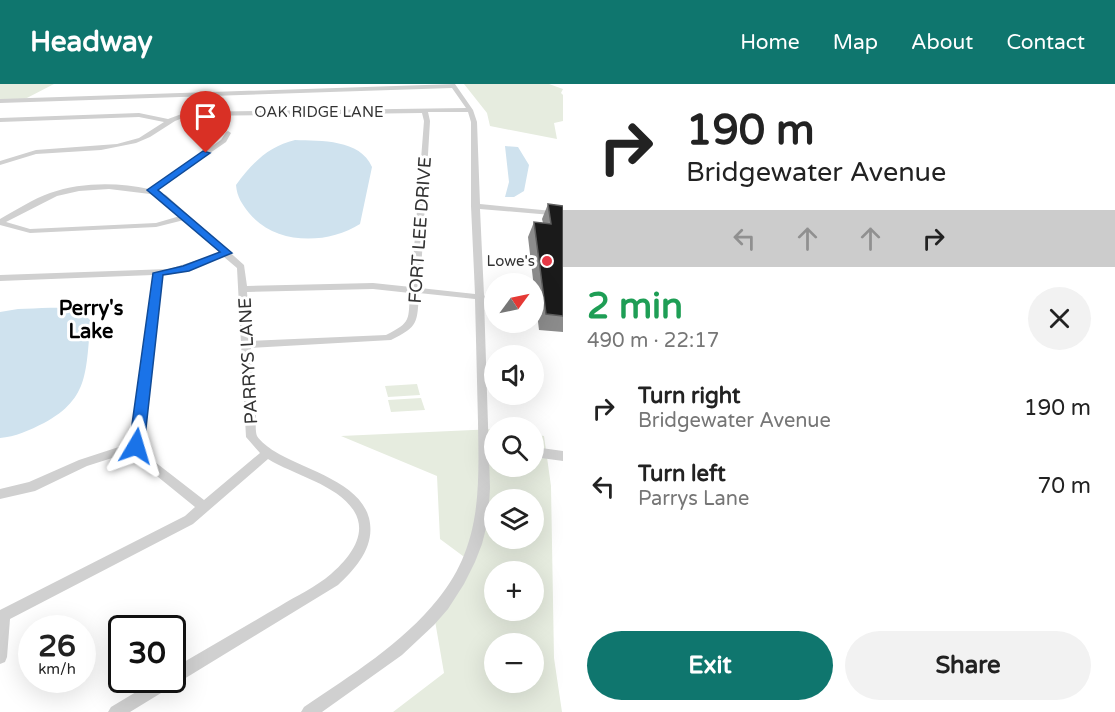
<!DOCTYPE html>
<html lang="en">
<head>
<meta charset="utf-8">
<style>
	body { margin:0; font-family:"Varela Round",sans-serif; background:#f2f2f2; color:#222; height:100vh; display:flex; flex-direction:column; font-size:22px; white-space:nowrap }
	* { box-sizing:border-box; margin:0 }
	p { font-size:20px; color:#767676 }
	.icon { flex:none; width:33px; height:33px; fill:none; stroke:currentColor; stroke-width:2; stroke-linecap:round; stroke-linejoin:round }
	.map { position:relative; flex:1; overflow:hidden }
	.drawer { display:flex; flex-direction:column; background:#fff; width:552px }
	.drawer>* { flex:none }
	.top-card { background:#fff; color:#222; overflow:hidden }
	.needle { width:39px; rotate:57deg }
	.controls { position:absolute; left:484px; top:189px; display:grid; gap:12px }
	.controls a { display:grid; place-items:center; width:60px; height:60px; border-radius:50%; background:#fff; box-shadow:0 6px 24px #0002; font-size:30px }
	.speed { position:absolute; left:18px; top:531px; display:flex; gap:12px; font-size:30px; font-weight:700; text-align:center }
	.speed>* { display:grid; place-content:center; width:78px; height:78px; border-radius:50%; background:#fff; box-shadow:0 6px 24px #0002; line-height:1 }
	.speed small { font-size:15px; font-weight:400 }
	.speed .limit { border:3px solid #111; border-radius:9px; background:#fff; color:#111 }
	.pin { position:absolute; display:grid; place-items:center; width:51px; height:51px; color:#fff; margin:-62px -26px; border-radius:50% 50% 50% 0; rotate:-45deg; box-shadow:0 0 6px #0007 }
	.pin .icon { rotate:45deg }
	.me { position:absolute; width:66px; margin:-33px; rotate:7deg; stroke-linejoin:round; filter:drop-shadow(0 0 4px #0008) }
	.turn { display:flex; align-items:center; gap:21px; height:126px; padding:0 24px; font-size:27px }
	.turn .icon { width:78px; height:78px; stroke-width:2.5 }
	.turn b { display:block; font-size:42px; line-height:51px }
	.lanes { display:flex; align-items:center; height:57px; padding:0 24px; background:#0003; justify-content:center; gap:30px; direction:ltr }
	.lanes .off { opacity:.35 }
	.round { display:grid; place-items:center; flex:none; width:63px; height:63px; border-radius:32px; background:#f2f2f2 }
	.headline { display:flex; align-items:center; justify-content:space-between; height:102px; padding:0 24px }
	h1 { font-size:36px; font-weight:700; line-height:45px; color:#1e9e55 }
	.cta { display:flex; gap:12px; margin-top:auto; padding:12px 24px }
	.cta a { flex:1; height:69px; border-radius:36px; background:#0f766e; color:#fff; font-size:24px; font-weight:700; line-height:69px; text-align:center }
	.cta a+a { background:#f2f2f2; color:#222 }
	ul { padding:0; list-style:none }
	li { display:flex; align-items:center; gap:18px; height:78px; padding:0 24px }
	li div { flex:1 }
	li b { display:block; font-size:22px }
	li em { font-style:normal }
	header { display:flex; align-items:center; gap:36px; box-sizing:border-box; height:84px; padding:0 30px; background:#0f766e; color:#fff }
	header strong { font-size:28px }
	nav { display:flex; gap:33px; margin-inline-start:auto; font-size:21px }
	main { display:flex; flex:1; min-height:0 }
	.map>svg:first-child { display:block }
	.green { fill:#e6ecdf; fill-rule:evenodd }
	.water { fill:#cfe2ee }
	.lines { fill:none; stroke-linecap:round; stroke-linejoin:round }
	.street { fill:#d0d0d0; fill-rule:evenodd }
	.wall { fill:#8c8c8c }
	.building { fill:#1a1a1a; stroke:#5f5f5f; stroke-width:1.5 }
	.route { fill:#1a73e8; stroke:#114b97; stroke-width:1.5 }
	.poi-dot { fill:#e63946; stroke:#fff; stroke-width:2 }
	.labels { text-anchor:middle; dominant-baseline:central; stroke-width:6; stroke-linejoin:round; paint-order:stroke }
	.far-street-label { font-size:15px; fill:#333; stroke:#fff }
	.far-poi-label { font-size:15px; fill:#333; stroke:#fff; text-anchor:end }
	.street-label { font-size:18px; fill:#333; stroke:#fff }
	.neighbourhood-label { font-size:20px; font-weight:bold; fill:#000; stroke:#fff }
</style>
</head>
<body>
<header>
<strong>Headway</strong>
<nav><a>Home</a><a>Map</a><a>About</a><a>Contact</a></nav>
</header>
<main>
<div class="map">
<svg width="563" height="628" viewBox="0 0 563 628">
	<rect width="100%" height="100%" fill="#fff"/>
	<!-- green -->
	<path class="green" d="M 0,0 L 54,0 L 23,16 L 0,17 Z
		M 464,0 L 549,0 L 563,5 L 561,9 L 563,11 L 563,37 L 554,39 L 557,55 L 490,42 L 487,29 Z
		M 417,300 L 420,311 L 388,313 L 385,302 Z
		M 421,314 L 425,326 L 391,328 L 388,316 Z
		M 495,345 L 495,382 L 534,382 L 534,350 L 544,352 L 551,402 L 554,574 L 562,628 L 393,628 L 444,589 L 434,531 L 467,475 L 440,455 L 437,392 L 341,352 ZM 495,416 L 534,416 L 534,454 L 495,454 ZM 495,488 L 534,488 L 534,526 L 495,526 ZM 495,560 L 534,560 L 534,598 L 495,598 Z"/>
	<!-- water -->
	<path class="water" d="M 295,56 C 321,57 360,55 372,83 L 360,140 C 327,161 275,161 249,129 C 242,120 237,113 236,101 C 252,79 269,62 295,56 Z
		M 505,62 L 518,63 L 529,81 L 524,107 L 514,113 L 505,113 L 509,98 Z
		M 18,225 C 40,225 75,218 91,237 C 85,285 91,314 44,339 C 30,346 15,353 0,354 L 0,228 Z"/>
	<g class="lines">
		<!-- street -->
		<path class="street" d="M 455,0 L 473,26 L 477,38 L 480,120 L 563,128 L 563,132 L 480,125 L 484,211 L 485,213 L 484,215 L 490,404 L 488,436 L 482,460 L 475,478 L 464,500 L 448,525 L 434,541 L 402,571 L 322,628 L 301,628 L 304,623 C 351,591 402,560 438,515 C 482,461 479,404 478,338 C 477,297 476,256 475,215 L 419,209 C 417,239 419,242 391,256 L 251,264 C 253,287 254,310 256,333 C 256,338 255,347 257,352 C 260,357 269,364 274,367 C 304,386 359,397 369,434 C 376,462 356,484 338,501 L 130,628 L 108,628 L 111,623 L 156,596 L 172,596 L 172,585 C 208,564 244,543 280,522 C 296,512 316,503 331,490 C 348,475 369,451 354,427 C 338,401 294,391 268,375 L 193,440 L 10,535 L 7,573 L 5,578 L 0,580 L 0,526 L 185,432 L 195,423 L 147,384 L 134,367 L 87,382 L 35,407 L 0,415 L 0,405 L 29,398 L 79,376 L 131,359 L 153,191 L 0,197 L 0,191 L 169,185 L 220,169 L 184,136 L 156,143 L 30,149 L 0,141 L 0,135 C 16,126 33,115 50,109 C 81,98 118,98 149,105 L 221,56 L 226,48 L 228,47 L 231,49 L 226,58 L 155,107 L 166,111 L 244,181 L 247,202 L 373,199 L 411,203 L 424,37 L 422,29 L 188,32 L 175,37 L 150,53 L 136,59 L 101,66 L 36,70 L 0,81 L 0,77 L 36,66 L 117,60 L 139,54 L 164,38 L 139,33 L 0,38 L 0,34 L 139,29 L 168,35 L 187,28 L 466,24 L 452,4 L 0,19 L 0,15 ZM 428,28 L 468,28 L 471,38 L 471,122 L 475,210 L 420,204 L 430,37 ZM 109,105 L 150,110 L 160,115 L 180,132 L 156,139 L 30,145 L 6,138 L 57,112 L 79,107 ZM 224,173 L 237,184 L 246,353 L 260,369 L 204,416 L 155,378 L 142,361 L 162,191 L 173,190 ZM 373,205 L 410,209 C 408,236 412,238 386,251 L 251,257 L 247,208 Z
			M 534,363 L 563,367 L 563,377 L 534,373 Z"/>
	</g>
	<!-- wall -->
	<path class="wall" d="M 548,120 L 563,122 L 563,248 L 539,246 L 528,153 L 534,138 L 543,139 L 542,135 Z"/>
	<!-- building -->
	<path class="building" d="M 548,120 L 563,122 L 563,232 L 546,230 L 534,138 L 551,140 Z"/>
	<!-- route -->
	<path class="route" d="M 203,67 L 210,69 L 158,106 L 232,169 L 189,187 L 163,191 L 144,362 L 136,368 L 129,362 L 153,189 L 183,182 L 220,168 L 147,106 Z"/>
	<!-- markers -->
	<circle class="poi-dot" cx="547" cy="177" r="6"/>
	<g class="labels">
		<!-- far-street labels -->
		<g class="far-street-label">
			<text x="319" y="28">OAK RIDGE LANE</text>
		</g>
		<!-- far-poi labels -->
		<g class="far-poi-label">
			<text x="535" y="177">Lowe's</text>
		</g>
		<!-- street labels -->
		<g class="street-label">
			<text transform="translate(420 146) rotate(-86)">FORT LEE DRIVE</text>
			<text transform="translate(248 277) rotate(-93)">PARRYS LANE</text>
		</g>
		<!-- neighbourhood labels -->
		<g class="neighbourhood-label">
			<text x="91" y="225">Perry's<tspan x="91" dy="23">Lake</tspan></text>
		</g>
	</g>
</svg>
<div class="controls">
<a><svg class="needle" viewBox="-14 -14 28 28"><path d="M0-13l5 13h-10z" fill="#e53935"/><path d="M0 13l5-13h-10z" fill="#767676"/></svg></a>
<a><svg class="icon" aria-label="sound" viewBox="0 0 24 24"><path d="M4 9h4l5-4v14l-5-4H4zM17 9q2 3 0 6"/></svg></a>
<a><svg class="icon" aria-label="search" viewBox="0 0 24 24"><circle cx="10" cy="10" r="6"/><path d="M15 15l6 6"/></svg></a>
<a><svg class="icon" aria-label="layers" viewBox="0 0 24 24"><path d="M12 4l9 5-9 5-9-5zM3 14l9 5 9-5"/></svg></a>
<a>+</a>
<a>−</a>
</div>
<div class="speed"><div>26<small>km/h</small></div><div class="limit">30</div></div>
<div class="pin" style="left:206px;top:69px;background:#d93025"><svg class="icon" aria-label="arrive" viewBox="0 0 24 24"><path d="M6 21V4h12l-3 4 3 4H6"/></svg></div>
<svg class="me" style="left:136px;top:362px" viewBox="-20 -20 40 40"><path d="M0-17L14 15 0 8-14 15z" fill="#1a73e8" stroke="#fff" stroke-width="4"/></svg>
</div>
<section class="drawer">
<div class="top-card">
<div class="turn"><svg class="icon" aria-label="right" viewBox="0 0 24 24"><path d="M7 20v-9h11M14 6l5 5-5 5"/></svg><div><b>190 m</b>Bridgewater Avenue</div></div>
<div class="lanes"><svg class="icon off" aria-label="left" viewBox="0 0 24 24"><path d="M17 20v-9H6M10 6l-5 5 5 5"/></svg><svg class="icon off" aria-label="ahead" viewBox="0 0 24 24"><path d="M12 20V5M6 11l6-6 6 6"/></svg><svg class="icon off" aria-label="ahead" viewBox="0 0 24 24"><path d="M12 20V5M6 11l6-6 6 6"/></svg><svg class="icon" aria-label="right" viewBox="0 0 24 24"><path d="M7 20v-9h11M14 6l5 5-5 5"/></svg></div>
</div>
<div class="headline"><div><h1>2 min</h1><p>490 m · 22:17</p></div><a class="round"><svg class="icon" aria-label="close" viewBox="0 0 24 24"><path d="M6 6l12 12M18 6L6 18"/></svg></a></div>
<ul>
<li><svg class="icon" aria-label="right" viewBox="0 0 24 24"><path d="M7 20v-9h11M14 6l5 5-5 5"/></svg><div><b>Turn right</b><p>Bridgewater Avenue</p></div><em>190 m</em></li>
<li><svg class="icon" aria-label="left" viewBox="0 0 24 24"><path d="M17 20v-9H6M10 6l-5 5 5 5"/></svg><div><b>Turn left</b><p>Parrys Lane</p></div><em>70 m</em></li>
</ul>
<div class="cta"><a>Exit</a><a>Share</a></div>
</section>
</main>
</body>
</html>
